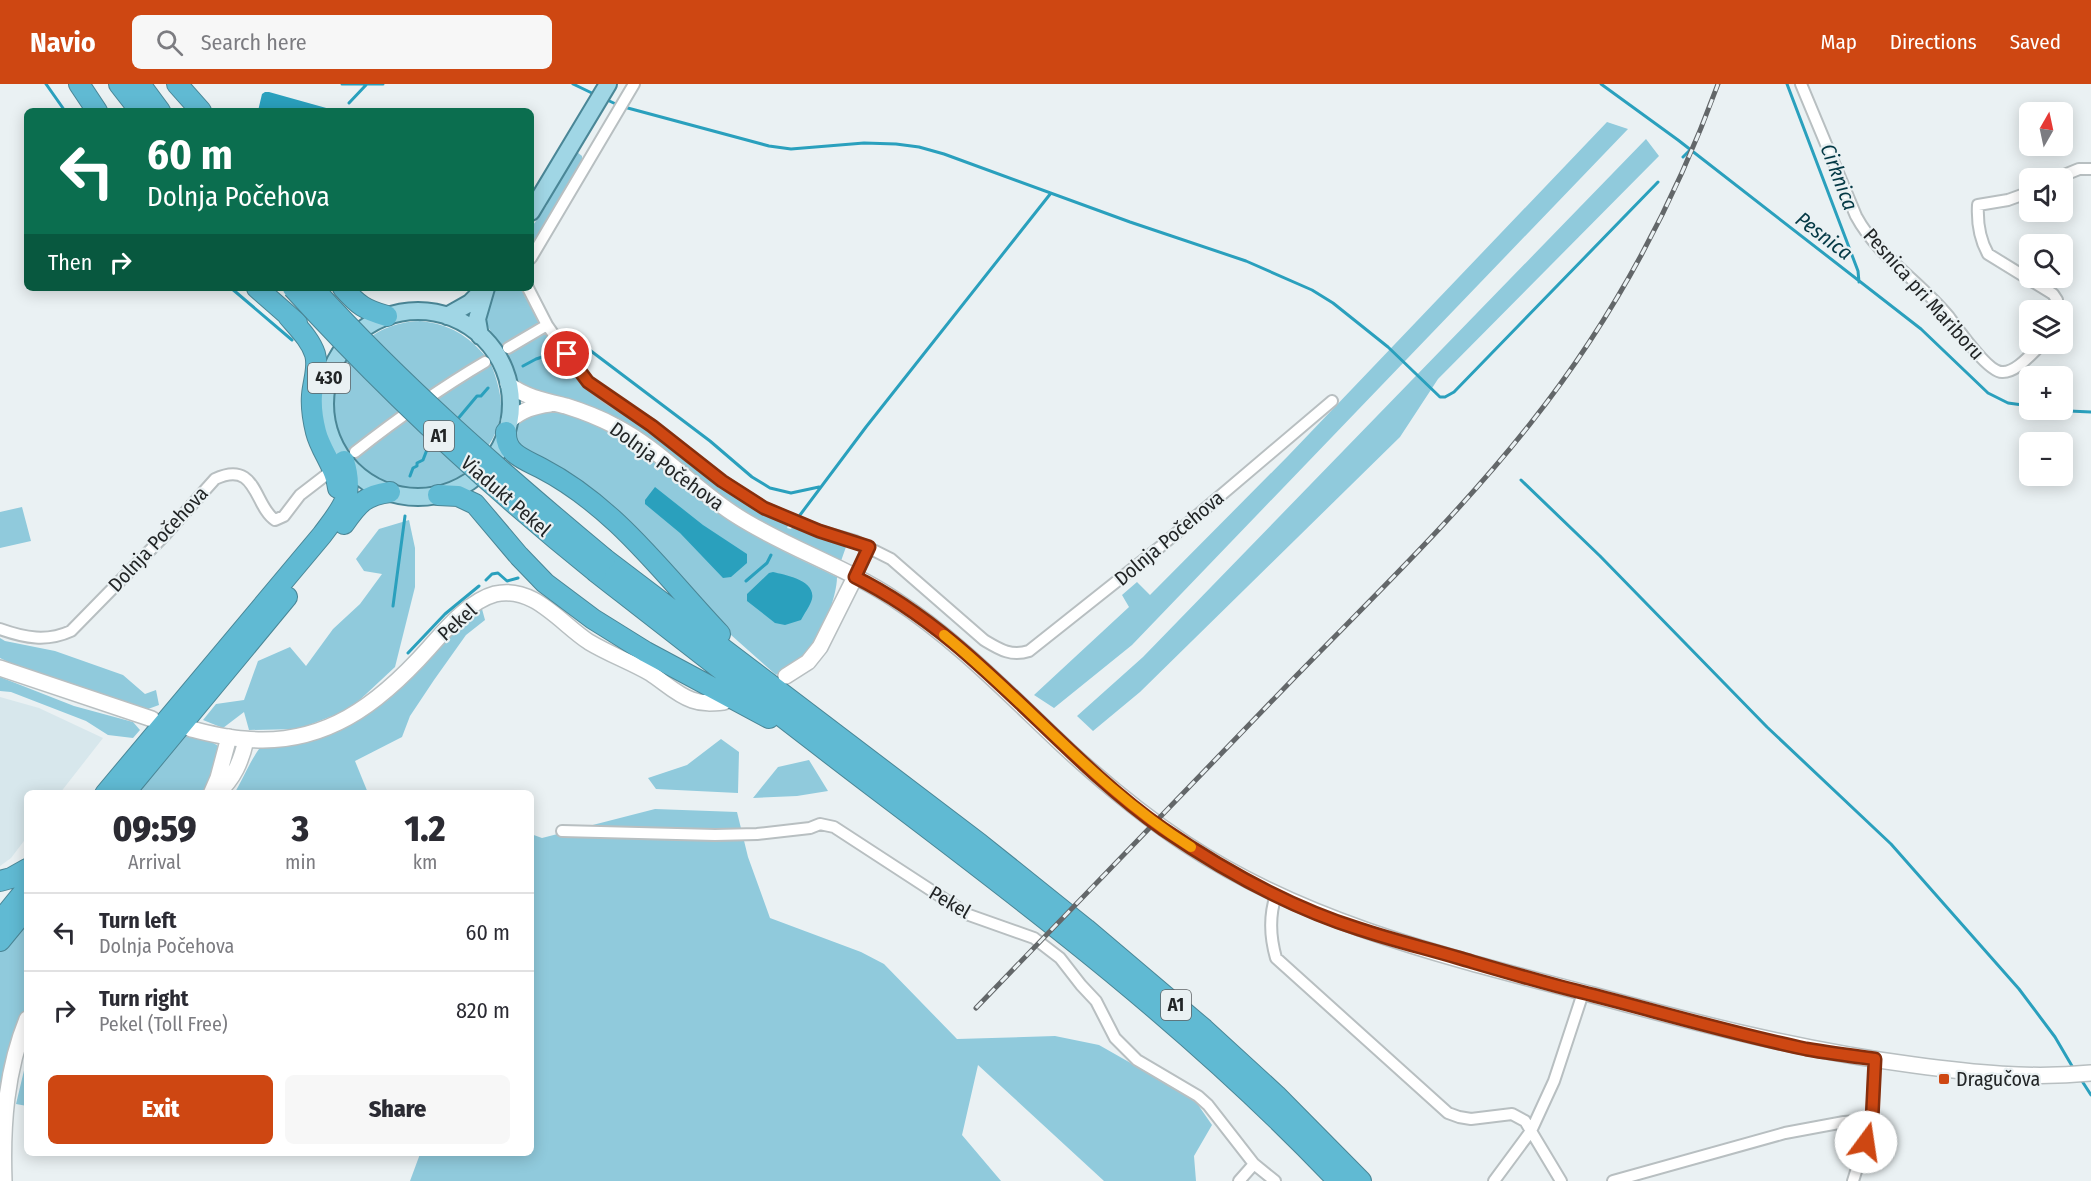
<!DOCTYPE html>
<html lang="en">
<head>
<meta charset="utf-8">
<style>
	body { margin:0; font-family:"Fira Sans Condensed",sans-serif; background:#f7f7f7; color:#2b2b33; height:100vh; display:flex; flex-direction:column; font-size:22px; white-space:nowrap }
	* { box-sizing:border-box; margin:0 }
	p { font-size:20px; color:#7c7c81 }
	.icon { flex:none; width:33px; height:33px; fill:none; stroke:currentColor; stroke-width:2; stroke-linecap:round; stroke-linejoin:round }
	.map { position:relative; flex:1; overflow:hidden }
	.details { position:absolute; left:24px; top:706px; width:510px; height:366px; display:flex; flex-direction:column; background:#fff; border-radius:9px; box-shadow:0 3px 15px #0003 }
	.details>* { flex:none }
	.top-card { position:absolute; left:24px; top:24px; width:510px; height:183px; border-radius:9px; box-shadow:0 3px 15px #0003; background:#0b6e4f; color:#fff; overflow:hidden }
	.needle { width:39px; rotate:9deg }
	.buttons { position:absolute; left:2019px; top:18px; display:grid; gap:12px }
	.buttons a { display:grid; place-items:center; width:54px; height:54px; border-radius:9px; background:#fff; box-shadow:0 3px 15px #0003; font-size:30px }
	.pin { position:absolute; display:grid; place-items:center; width:51px; height:51px; color:#fff; margin:-26px; border:3px solid #fff; border-radius:50%; box-shadow:0 2px 6px #0007 }
	.me { position:absolute; width:66px; margin:-33px; rotate:14deg; stroke-linejoin:round; filter:drop-shadow(0 0 4px #0008) }
	.turn { display:flex; align-items:center; gap:21px; height:126px; padding:0 24px; font-size:27px }
	.turn .icon { width:78px; height:78px; stroke-width:2.5 }
	.turn b { display:block; font-size:42px; line-height:51px }
	.then { display:flex; align-items:center; height:57px; padding:0 24px; background:#0003; gap:12px; font-size:22px }
	.eta { display:flex; justify-content:space-evenly; align-items:center; height:102px; text-align:center }
	.eta b { font-size:36px; font-weight:800; line-height:42px }
	.button { display:flex; gap:12px; margin-top:auto; padding:12px 24px }
	.button a { flex:1; height:69px; border-radius:9px; background:#ce4712; color:#fff; font-size:24px; font-weight:800; line-height:69px; text-align:center }
	.button a+a { background:#f7f7f7; color:#2b2b33 }
	ul { padding:0; list-style:none }
	li { display:flex; align-items:center; gap:18px; height:78px; padding:0 24px; border-top:2px solid #e1e1e2 }
	li div { flex:1 }
	li b { display:block; font-size:22px }
	li em { font-style:normal }
	header { display:flex; align-items:center; gap:36px; box-sizing:border-box; height:84px; padding:0 30px; background:#ce4712; color:#fff }
	header strong { font-size:28px }
	nav { display:flex; gap:33px; margin-inline-start:auto; font-size:21px }
	.search { width:420px; height:54px; background:#f7f7f7; display:flex; align-items:center; gap:15px; box-sizing:border-box; padding:0 21px; border-radius:9px; color:#7c7c81; font-size:22px }
	.map>svg:first-child { display:block }
	.built { fill:#d7e7ec }
	.green { fill:#90cadc }
	.water { fill:#2aa0bd }
	.lines { fill:none; stroke-linecap:round; stroke-linejoin:round }
	.stream { stroke:#2aa0bd; stroke-width:3 }
	.street-tunnel { stroke:#c2c8ca; stroke-width:10; stroke-dasharray:10 5; stroke-linecap:butt }
	.street-casing { stroke:#b8bfc1; stroke-width:14 }
	.secondary-casing { stroke:#b8bfc1; stroke-width:18 }
	.primary-casing { stroke:#4a8696; stroke-width:20 }
	.highway-casing { stroke:#4a8696; stroke-width:22 }
	.street { stroke:#fff; stroke-width:10 }
	.secondary { stroke:#fff; stroke-width:15 }
	.primary { stroke:#a0d6e5; stroke-width:16 }
	.highway { stroke:#60bad3; stroke-width:20 }
	.rail-casing { stroke:#636769; stroke-width:5 }
	.rail { stroke:#eaf1f3; stroke-width:3; stroke-dasharray:9; stroke-linecap:butt }
	.highway-bridge-casing { stroke:#4a8696; stroke-width:22; stroke-linecap:butt }
	.highway-bridge { stroke:#60bad3; stroke-width:20 }
	.route-casing { stroke:#862e0c; stroke-width:15 }
	.route { stroke:#ce4712; stroke-width:10 }
	.slow { stroke:#f59e0b; stroke-width:10 }
	.poi-dot { fill:#ce4712; stroke:#eaf1f3; stroke-width:2 }
	.labels { text-anchor:middle; dominant-baseline:central; stroke-width:4.5; stroke-linejoin:round; paint-order:stroke }
	.shield { fill:#eaf1f3; stroke:#5e6264; stroke-width:1.5 }
	.shield-label { font-size:18px; font-weight:bold; fill:#222526 }
	.street-label { font-size:20px; fill:#222526; stroke:#eaf1f3 }
	.poi-label { font-size:20px; fill:#222526; stroke:#eaf1f3; text-anchor:start }
	.water-label { font-size:21px; font-style:italic; fill:#043945; stroke:#eaf1f3 }
</style>
</head>
<body>
<header>
<strong>Navio</strong>
<div class="search"><svg class="icon" aria-label="search" viewBox="0 0 24 24"><circle cx="10" cy="10" r="6"/><path d="M15 15l6 6"/></svg>Search here</div>
<nav><a>Map</a><a>Directions</a><a>Saved</a></nav>
</header>
<div class="map">
<svg width="2091" height="1097" viewBox="0 0 2091 1097">
	<rect width="100%" height="100%" fill="#eaf1f3"/>
	<!-- built -->
	<path class="built" d="M 0,613 L 39,624 L 103,654 L 60,709 L 27,710 L 27,753 L 11,774 L 0,782 Z"/>
	<!-- green -->
	<path class="green" d="M 1607,38 L 1628,45 L 1132,561 L 1054,624 L 1034,611 L 1129,523 L 1122,511 L 1137,498 L 1150,511 L 1288,372 Z
		M 1646,55 L 1659,72 L 1438,295 L 1400,353 L 1140,608 L 1093,647 L 1077,632 L 1143,573 Z
		M 577,68 L 582,72 L 582,77 L 531,165 L 531,144 L 547,121 L 549,112 Z
		M 495,204 L 522,204 L 525,213 L 540,236 L 537,242 L 502,263 C 484,238 478,234 495,204 Z
		M 420,237 C 449,240 468,251 487,274 L 348,368 C 308,309 353,239 420,237 Z
		M 542,249 L 547,250 L 578,294 L 599,315 L 645,343 L 727,407 L 757,425 L 789,440 L 787,444 L 791,445 L 793,442 L 847,460 L 841,477 L 758,438 L 705,402 L 550,312 L 518,300 L 506,270 Z
		M 491,280 C 497,296 502,311 501,329 C 498,349 490,362 476,376 C 471,382 466,388 460,392 C 426,415 377,403 352,374 L 484,282 Z
		M 544,326 C 626,337 682,401 747,446 C 775,465 807,478 837,493 C 837,513 821,554 807,571 C 798,580 784,584 776,591 L 517,361 L 515,349 L 521,336 Z
		M 22,423 L 31,457 L 0,464 L 0,428 Z
		M 409,436 L 415,464 L 415,503 L 395,583 L 350,625 L 299,645 L 249,646 L 244,628 L 223,644 L 203,636 L 216,620 L 244,616 L 258,577 L 290,563 L 306,582 L 333,545 L 360,520 L 382,490 L 364,487 L 356,475 L 379,445 Z
		M 477,525 L 482,525 L 485,536 L 466,551 L 434,596 L 410,632 L 402,653 L 355,677 L 368,709 L 234,710 C 243,695 249,679 259,665 L 357,636 L 388,616 Z
		M 0,554 L 5,557 L 55,567 L 123,591 L 145,610 L 156,606 L 159,621 L 148,625 L 14,581 L 0,574 Z
		M 0,593 L 74,622 L 133,638 L 140,646 L 133,654 L 108,651 L 86,637 L 11,608 L 0,607 Z
		M 186,651 L 210,657 L 220,663 L 206,709 L 131,710 Z
		M 721,655 L 739,668 L 738,709 L 656,705 L 648,694 L 687,681 Z
		M 809,676 L 828,707 L 797,712 L 753,714 L 778,683 Z
		M 655,725 L 737,728 L 748,773 L 770,834 L 861,868 L 884,880 L 957,955 L 1055,952 L 1099,961 L 1194,1015 L 1212,1041 L 1194,1072 L 1196,1097 L 1104,1097 L 978,981 L 962,1051 L 1001,1097 L 410,1097 L 420,1070 L 531,1070 L 531,750 L 542,754 Z
		M 27,833 L 27,919 L 7,974 L 0,1007 L 0,868 Z
		M 27,974 L 27,1022 L 16,1020 Z"/>
	<!-- water -->
	<path class="water" d="M 265,8 L 269,8 L 337,27 L 258,27 L 262,10 Z
		M 655,403 L 703,441 L 747,470 L 747,479 L 731,493 L 723,494 L 680,449 L 645,420 L 645,416 Z
		M 773,488 C 785,491 816,496 812,515 C 810,522 804,530 801,536 L 785,541 L 775,539 L 747,517 L 747,510 L 769,489 Z"/>
	<g class="lines">
		<!-- stream -->
		<path class="stream" d="M 46,0 L 65,27
			M 342,0 L 383,0
			M 573,0 L 596,11
			M 1601,0 L 1678,56 L 1921,245 L 1988,309 L 2008,319 L 2030,322
			M 1787,0 L 1858,187 L 1859,198
			M 605,15 L 618,21
			M 349,19 L 366,1
			M 624,23 L 769,62 L 791,65 L 864,59 L 896,60 L 919,63 L 944,70 L 1130,138 L 1246,177 L 1312,206 L 1333,219 L 1388,263 L 1440,313 L 1445,313 L 1454,308 L 1658,98
			M 1683,73 L 1690,66
			M 231,204 L 292,256
			M 570,263 L 580,261 L 587,264 L 710,357 L 752,393 L 770,404 L 791,409 L 819,403
			M 523,282 L 536,275 L 558,268
			M 2047,326 L 2091,328
			M 456,337 L 477,312 L 481,312 L 488,304
			M 410,392 L 413,384 L 417,382 L 417,379 L 423,376 L 428,363 L 434,359
			M 1521,396 L 1600,472 L 1767,643 L 1891,760 L 2019,905 L 2055,953 L 2072,982
			M 800,431 L 866,343 L 1051,109
			M 486,496 L 492,490 L 498,489 L 507,497 L 518,494
			M 746,497 L 767,479 L 771,471
			M 393,522 L 405,432
			M 408,569 L 445,530 L 479,502
			M 2082,997 L 2091,1011"/>
		<!-- street-tunnel -->
		<path class="street-tunnel" d="M 485,278 L 508,264"/>
		<!-- street casing -->
		<g class="street-casing">
			<path id="street" d="M 1801,0 L 1856,132 C 1878,173 1920,197 1949,233 C 1957,244 1988,288 2002,288 C 2016,289 2032,269 2042,260
				M 2057,94 L 2079,85 L 2091,85
				M 2030,108 L 2008,116 L 1978,121 C 1977,139 1979,154 1988,170 L 2053,210 L 2057,216 L 2058,226
				M 531,174 L 634,0
				M 528,204 L 547,241 L 577,284 L 588,298 L 604,311 L 653,342 L 722,397 L 764,424 L 819,447 L 855,457 L 891,475 L 984,556 C 999,565 1011,573 1029,567 L 1160,463 L 1332,317
				M 508,264 L 547,241
				M 355,368 C 397,335 439,305 485,278
				M 855,493 L 869,463
				M 0,545 C 25,554 47,558 71,547 L 164,452 L 215,395 C 257,375 254,422 275,436 L 284,432 L 300,411 L 326,391
				M 562,747 L 715,751 L 757,750 L 810,744 L 820,740 L 834,743 L 969,831 L 1034,854 L 1060,874 L 1081,901 L 1096,917 L 1115,954 L 1137,976 L 1198,1012 L 1208,1021 L 1254,1080 L 1275,1097
				M 1276,811 C 1269,832 1270,853 1276,874 L 1448,1029 L 1459,1033 L 1471,1035 L 1512,1030 L 1525,1037 L 1561,1097
				M 1239,1097 L 1254,1080
				M 1494,1097 L 1531,1047 L 1554,997 L 1583,909
				M 1613,1097 L 1785,1049 L 1844,1038 L 1872,1036
				M 1853,1097 L 1872,1036 L 1875,975"/>
		</g>
		<!-- secondary casing -->
		<g class="secondary-casing">
			<path id="secondary" d="M 508,300 C 525,313 545,317 566,322 C 582,327 600,334 615,342 C 660,365 694,405 737,432 C 787,464 844,482 894,515 C 959,557 1011,613 1068,666 C 1105,700 1144,732 1186,760 C 1309,841 1452,874 1593,911 C 1699,940 1805,967 1914,981 C 1973,989 2031,995 2091,989
				M 509,337 C 522,326 534,322 550,320
				M 0,584 L 152,635
				M 786,592 L 808,578 L 820,563 L 855,493
				M 191,645 C 208,649 226,654 244,655 C 324,663 379,620 429,564 C 446,545 469,517 495,510 C 534,501 561,540 589,558 C 609,570 631,578 650,589 C 664,598 677,611 692,616 C 703,620 713,619 724,618
				M 211,710 L 218,694 L 229,653
				M 217,710 C 234,694 241,678 246,656
				M 4,1097 C 2,1041 6,987 27,935"/>
		</g>
		<!-- primary casing -->
		<g class="primary-casing">
			<path id="primary" d="M 531,128 L 608,0
				M325 320a93 93 0 1 1 186 0a93 93 0 1 1-186 0Z
				M 447,232 L 470,219 L 484,205
				M 480,252 L 477,235 L 486,204"/>
		</g>
		<!-- highway casing -->
		<g class="highway-casing">
			<path id="highway" d="M 79,0 L 97,27
				M 119,0 L 140,27
				M 140,0 L 160,27
				M 177,0 L 201,27
				M 257,204 L 297,239
				M 343,204 C 358,221 365,226 387,232
				M 288,232 C 298,244 310,255 315,270 C 319,284 313,297 312,311 C 311,324 313,336 316,348 C 321,368 336,383 338,404
				M 506,348 C 505,370 524,375 541,384 C 616,423 664,491 720,550
				M 438,411 L 458,412 L 475,420 L 519,472 L 545,499 L 593,535 L 646,568 L 769,634
				M 344,440 C 358,420 365,411 390,408
				M 605,475 L 980,760 L 1086,845 L 1204,945 L 1276,1011 L 1361,1097
				M 596,488 C 687,559 779,631 871,701 C 1034,824 1197,948 1338,1097
				M 105,710 L 322,451 C 342,424 355,412 344,377
				M 124,710 L 287,513
				M 0,797 L 11,794 L 27,785
				M 0,837 L 27,804
				M 0,857 L 23,829"/>
		</g>
		<!-- street -->
		<use href="#street" class="street"/>
		<!-- secondary -->
		<use href="#secondary" class="secondary"/>
		<!-- primary -->
		<use href="#primary" class="primary"/>
		<!-- highway -->
		<use href="#highway" class="highway"/>
		<!-- rail casing -->
		<g class="rail-casing">
			<path id="rail" d="M 976,924 C 1083,813 1190,702 1297,591 C 1376,510 1459,430 1530,340 C 1611,238 1673,123 1718,0"/>
		</g>
		<!-- rail -->
		<use href="#rail" class="rail"/>
		<!-- highway-bridge casing -->
		<g class="highway-bridge-casing">
			<path id="highway-bridge" d="M 293,204 C 386,306 488,401 596,488
				M 313,204 C 402,302 503,390 605,475"/>
		</g>
		<!-- highway-bridge -->
		<use href="#highway-bridge" class="highway-bridge"/>
	</g>
	<g class="lines">
		<!-- route casing -->
		<g class="route-casing">
			<path id="route" d="M 567,270 L 588,298 L 652,342 L 722,397 L 764,424 L 819,447 L 869,463 L 855,493 C 976,553 1054,668 1163,745 C 1223,786 1289,823 1359,845 C 1392,856 1425,864 1459,874 C 1500,886 1540,898 1581,908 C 1656,927 1730,949 1806,965 C 1829,969 1852,972 1875,975 L 1872,1036 L 1866,1058"/>
		</g>
		<!-- route -->
		<use href="#route" class="route"/>
		<!-- slow -->
		<path class="slow" d="M 944,551 C 1028,619 1098,705 1191,763"/>
	</g>
	<!-- markers -->
	<rect class="poi-dot" x="1938" y="989" width="12" height="12" rx="3"/>
	<g class="labels">
		<!-- shield labels -->
		<g class="shield">
			<rect x="308" y="279" width="42" height="30" rx="4.5"/>
			<rect x="424" y="337" width="30" height="30" rx="4.5"/>
			<rect x="1161" y="906" width="30" height="30" rx="4.5"/>
		</g>
		<g class="shield-label">
			<text x="329" y="294">430</text>
			<text x="439" y="352">A1</text>
			<text x="1176" y="921">A1</text>
		</g>
		<!-- street labels -->
		<g class="street-label">
			<text transform="translate(1924 210) rotate(48)">Pesnica pri Mariboru</text>
			<text transform="translate(667 382) rotate(36)">Dolnja Počehova</text>
			<text transform="translate(506 412) rotate(41)">Viadukt Pekel</text>
			<text transform="translate(1169 454) rotate(-40)">Dolnja Počehova</text>
			<text transform="translate(158 455) rotate(-47)">Dolnja Počehova</text>
			<text transform="translate(457 538) rotate(-42)">Pekel</text>
			<text transform="translate(950 818) rotate(30)">Pekel</text>
		</g>
		<!-- poi labels -->
		<g class="poi-label">
			<text x="1956" y="995">Dragučova</text>
		</g>
		<!-- water labels -->
		<g class="water-label">
			<text transform="translate(1839 93) rotate(69)">Cirknica</text>
			<text transform="translate(1824 152) rotate(37)">Pesnica</text>
		</g>
	</g>
</svg>
<div class="buttons">
<a><svg class="needle" viewBox="-14 -14 28 28"><path d="M0-13l5 13h-10z" fill="#e53935"/><path d="M0 13l5-13h-10z" fill="#7c7c81"/></svg></a>
<a><svg class="icon" aria-label="sound" viewBox="0 0 24 24"><path d="M4 9h4l5-4v14l-5-4H4zM17 9q2 3 0 6"/></svg></a>
<a><svg class="icon" aria-label="search" viewBox="0 0 24 24"><circle cx="10" cy="10" r="6"/><path d="M15 15l6 6"/></svg></a>
<a><svg class="icon" aria-label="layers" viewBox="0 0 24 24"><path d="M12 4l9 5-9 5-9-5zM3 14l9 5 9-5"/></svg></a>
<a>+</a>
<a>−</a>
</div>
<div class="pin" style="left:567px;top:270px;background:#d93025"><svg class="icon" aria-label="arrive" viewBox="0 0 24 24"><path d="M6 21V4h12l-3 4 3 4H6"/></svg></div>
<svg class="me" style="left:1866px;top:1058px" viewBox="-20 -20 40 40"><circle r="19" fill="#fff"/><path d="M0-13L10 11 0 6-10 11z" fill="#ce4712"/></svg>
<div class="top-card">
<div class="turn"><svg class="icon" aria-label="left" viewBox="0 0 24 24"><path d="M17 20v-9H6M10 6l-5 5 5 5"/></svg><div><b>60 m</b>Dolnja Počehova</div></div>
<div class="then">Then<svg class="icon" aria-label="right" viewBox="0 0 24 24"><path d="M7 20v-9h11M14 6l5 5-5 5"/></svg></div>
</div>
<section class="details">
<div class="eta">
<div><b>09:59</b><p>Arrival</p></div>
<div><b>3</b><p>min</p></div>
<div><b>1.2</b><p>km</p></div>
</div>
<ul>
<li><svg class="icon" aria-label="left" viewBox="0 0 24 24"><path d="M17 20v-9H6M10 6l-5 5 5 5"/></svg><div><b>Turn left</b><p>Dolnja Počehova</p></div><em>60 m</em></li>
<li><svg class="icon" aria-label="right" viewBox="0 0 24 24"><path d="M7 20v-9h11M14 6l5 5-5 5"/></svg><div><b>Turn right</b><p>Pekel (Toll Free)</p></div><em>820 m</em></li>
</ul>
<div class="button"><a>Exit</a><a>Share</a></div>
</section>
</div>
</body>
</html>
